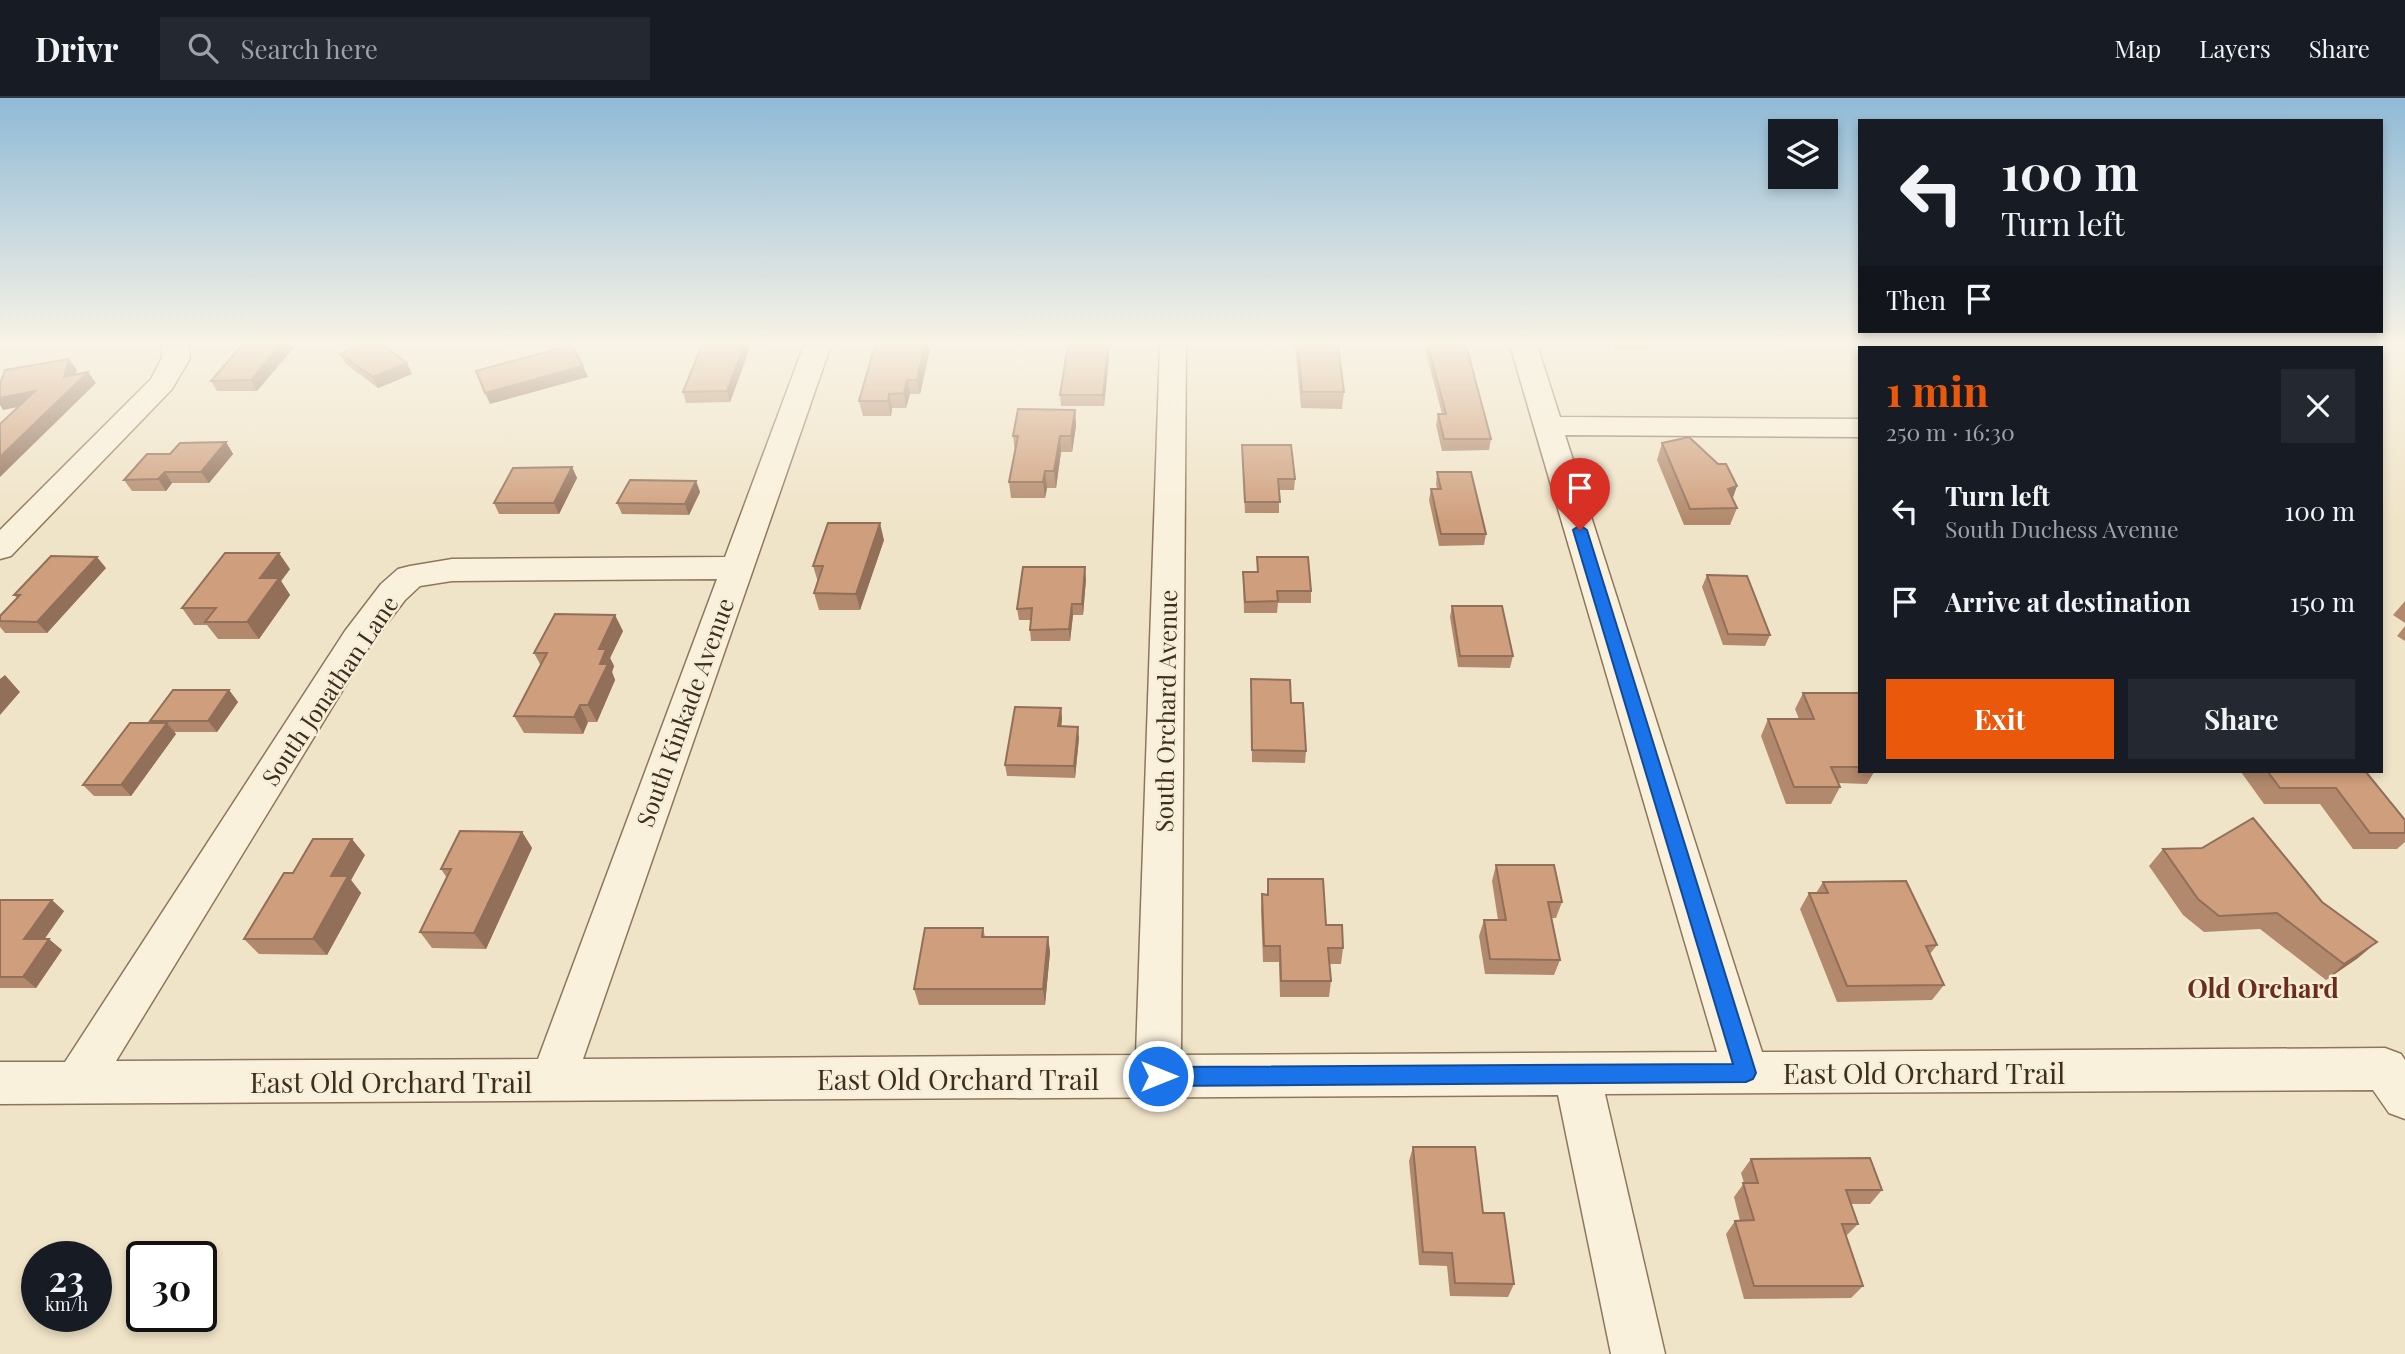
<!DOCTYPE html>
<html lang="en">
<head>
<meta charset="utf-8">
<style>
	body { margin:0; font-family:"Playfair Display",serif; background:#242831; color:#f1f3f6; height:100vh; display:flex; flex-direction:column; font-size:26px; white-space:nowrap }
	* { box-sizing:border-box; margin:0 }
	p { font-size:23px; color:#9ea1a6 }
	.icon { flex:none; width:38px; height:38px; fill:none; stroke:currentColor; stroke-width:2; stroke-linecap:round; stroke-linejoin:round }
	.map { position:relative; flex:1; overflow:hidden }
	.sheet { position:absolute; left:1858px; top:248px; width:525px; height:427px; display:flex; flex-direction:column; background:#171b24; border-radius:0px; box-shadow:0 4px 10px #0003 }
	.sheet>* { flex:none }
	.top-card { position:absolute; left:1858px; top:21px; width:525px; height:214px; border-radius:0px; box-shadow:0 4px 10px #0003; background:#171b24; color:#f1f3f6; overflow:hidden }
	.tools { position:absolute; left:1768px; top:21px; display:grid; gap:14px }
	.tools a { display:grid; place-items:center; width:70px; height:70px; border-radius:0px; background:#171b24; box-shadow:0 4px 10px #0003; font-size:35px }
	.speed { position:absolute; left:21px; top:1143px; display:flex; gap:14px; font-size:35px; font-weight:700; text-align:center }
	.speed>* { display:grid; place-content:center; width:91px; height:91px; border-radius:50%; background:#171b24; box-shadow:0 4px 10px #0003; line-height:1 }
	.speed small { font-size:18px; font-weight:400 }
	.speed .limit { border:4px solid #111; border-radius:10px; background:#fff; color:#111 }
	.pin { position:absolute; display:grid; place-items:center; width:60px; height:60px; color:#fff; margin:-72px -30px; border-radius:50% 50% 50% 0; rotate:-45deg; box-shadow:0 0 7px #0007 }
	.pin .icon { rotate:45deg }
	.me { position:absolute; width:77px; margin:-38px; rotate:90deg; stroke-linejoin:round; filter:drop-shadow(0 0 5px #0008) }
	.turn { display:flex; align-items:center; gap:24px; height:147px; padding:0 28px; font-size:32px }
	.turn .icon { width:91px; height:91px; stroke-width:2.5 }
	.turn b { display:block; font-size:49px; line-height:60px }
	.then { display:flex; align-items:center; height:66px; padding:0 28px; background:#0003; gap:14px; font-size:26px }
	.round { display:grid; place-items:center; flex:none; width:74px; height:74px; border-radius:0px; background:#242831 }
	.head { display:flex; align-items:center; justify-content:space-between; height:119px; padding:0 28px }
	h1 { font-size:42px; font-weight:700; line-height:52px; color:#ea580c }
	.action { display:flex; gap:14px; margin-top:auto; padding:14px 28px }
	.action a { flex:1; height:80px; border-radius:0px; background:#ea580c; color:#fff; font-size:28px; font-weight:700; line-height:80px; text-align:center }
	.action a+a { background:#242831; color:#f1f3f6 }
	ul { padding:0; list-style:none }
	li { display:flex; align-items:center; gap:21px; height:91px; padding:0 28px }
	li div { flex:1 }
	li b { display:block; font-size:26px }
	li em { font-style:normal }
	header { display:flex; align-items:center; gap:42px; box-sizing:border-box; height:98px; padding:0 35px; background:#171b24; border-bottom:2px solid #363941 }
	header strong { font-size:33px }
	nav { display:flex; gap:38px; margin-inline-start:auto; font-size:24px }
	.search { width:490px; height:63px; background:#242831; display:flex; align-items:center; gap:18px; box-sizing:border-box; padding:0 24px; border-radius:0px; color:#9ea1a6; font-size:26px }
	.map>svg:first-child { display:block }
	.lines { fill:none; stroke-linecap:round; stroke-linejoin:round }
	.minor-casing { stroke:#8d765c; stroke-width:3 }
	.minor { fill:#faf1dc; fill-rule:evenodd }
	.wall { fill:#b2896c }
	.shaded-wall { fill:#916f58 }
	.building { fill:#cf9f7d; stroke:#916f58; stroke-width:2 }
	.route { fill:#1a73e8; stroke:#114b97; stroke-width:2 }
	.labels { text-anchor:middle; dominant-baseline:central; stroke-width:5; stroke-linejoin:round; paint-order:stroke }
	.street-label { font-size:24px; fill:#3d2e20; stroke:#f7eed8 }
	.neighbourhood-label { font-size:26px; font-weight:bold; fill:#6b2e1e; stroke:#f7eed8 }
	.near-street-label { font-size:28px; fill:#3d2e20; stroke:#f7eed8 }
</style>
</head>
<body>
<header>
<strong>Drivr</strong>
<div class="search"><svg class="icon" aria-label="search" viewBox="0 0 24 24"><circle cx="10" cy="10" r="6"/><path d="M15 15l6 6"/></svg>Search here</div>
<nav><a>Map</a><a>Layers</a><a>Share</a></nav>
</header>
<div class="map">
<svg width="2405" height="1256" viewBox="0 0 2405 1256">
	<rect width="100%" height="100%" fill="#f0e4c8"/>
	<g class="lines">
		<!-- minor casing -->
		<g class="minor-casing">
			<path id="minor" d="M 162,247 L 188,247 L 190,260 L 172,291 L 11,458 L 0,461 L 0,432 L 151,281 L 162,260 Z
				M 804,247 L 831,247 L 583,961 L 1136,957 L 1160,247 L 1186,247 L 1181,957 L 1717,954 L 1510,247 L 1537,247 L 1560,319 L 1860,321 L 1860,339 L 1565,337 L 1762,954 L 2385,950 L 2401,956 L 2405,962 L 2405,1021 L 2389,1015 L 2373,992 L 1605,996 L 1665,1256 L 1611,1256 L 1558,997 L 0,1006 L 0,964 L 65,964 L 345,533 L 381,486 L 398,471 L 410,468 L 452,461 L 725,459 ZM 717,481 L 538,961 L 116,963 L 369,549 L 405,502 L 420,488 L 452,483 Z"/>
		</g>
		<!-- minor -->
		<use href="#minor" class="minor"/>
	</g>
	<!-- wall -->
	<path class="wall" d="M 242,247 L 296,247 L 257,293 L 217,293 L 211,283 Z
		M 702,247 L 751,247 L 730,304 L 686,305 L 683,294 Z
		M 1295,247 L 1338,247 L 1344,294 L 1342,311 L 1301,310 Z
		M 1424,247 L 1466,247 L 1491,341 L 1489,352 L 1442,353 L 1436,327 L 1438,316 L 1442,316 Z
		M 1613,247 L 1647,247 L 1646,251 L 1614,251 Z
		M 1105,249 L 1108,249 L 1109,260 L 1104,308 L 1061,308 L 1060,297 Z
		M 930,252 L 920,296 L 910,296 L 906,310 L 892,310 L 891,318 L 863,318 L 859,303 Z
		M 340,256 L 407,265 L 412,276 L 378,290 L 346,266 Z
		M 1075,312 L 1076,328 L 1072,354 L 1061,354 L 1056,390 L 1047,390 L 1045,400 L 1011,400 L 1009,384 L 1015,354 L 1013,338 Z
		M 226,344 L 233,356 L 209,385 L 172,385 L 166,393 L 132,393 L 124,382 L 170,356 Z
		M 1662,345 L 1718,366 L 1737,388 L 1732,401 L 1737,410 L 1730,427 L 1684,427 L 1657,362 Z
		M 1242,347 L 1295,381 L 1294,392 L 1279,392 L 1279,415 L 1245,415 Z
		M 572,369 L 577,380 L 559,416 L 499,416 L 494,405 Z
		M 1437,374 L 1486,436 L 1484,447 L 1439,448 L 1429,402 L 1431,391 L 1437,391 L 1436,386 Z
		M 696,383 L 700,394 L 689,417 L 622,416 L 617,405 Z
		M 884,442 L 860,512 L 819,512 L 814,495 L 818,484 L 813,468 Z
		M 1257,459 L 1311,493 L 1311,505 L 1278,505 L 1277,515 L 1244,515 L 1243,474 L 1257,474 Z
		M 106,470 L 47,535 L 5,535 L 0,529 L 0,518 L 17,500 L 14,497 Z
		M 290,471 L 281,483 L 290,497 L 259,541 L 218,541 L 207,527 L 194,527 L 182,510 Z
		M 1707,477 L 1770,537 L 1765,548 L 1723,547 L 1702,489 Z
		M 1086,481 L 1083,517 L 1073,517 L 1070,543 L 1031,543 L 1030,532 L 1031,522 L 1019,522 L 1017,511 Z
		M 2405,503 L 2405,525 L 2393,517 Z
		M 1452,508 L 1513,558 L 1510,570 L 1458,569 L 1450,519 Z
		M 2405,528 L 2405,543 L 2397,538 Z
		M 623,533 L 610,560 L 614,568 L 612,574 L 615,582 L 597,624 L 588,624 L 583,636 L 524,635 L 514,618 L 541,568 L 534,555 Z
		M 1251,581 L 1291,605 L 1306,653 L 1305,665 L 1252,664 Z
		M 229,592 L 238,604 L 217,634 L 174,634 L 176,636 L 131,698 L 94,698 L 83,687 L 152,625 L 150,623 Z
		M 1803,595 L 1860,595 L 1860,674 L 1874,674 L 1867,686 L 1838,685 L 1840,689 L 1831,706 L 1786,706 L 1761,638 L 1768,621 L 1799,621 L 1795,611 Z
		M 1061,610 L 1062,621 L 1061,628 L 1079,640 L 1075,680 L 1007,678 L 1005,667 Z
		M 2241,674 L 2366,674 L 2405,722 L 2405,744 L 2397,751 L 2353,751 L 2320,706 L 2264,706 Z
		M 522,734 L 532,750 L 486,851 L 432,850 L 420,834 L 447,780 L 441,771 Z
		M 2163,751 L 2358,860 L 2326,882 L 2260,831 L 2204,834 L 2183,817 L 2149,768 Z
		M 365,757 L 351,782 L 361,795 L 327,857 L 259,856 L 244,841 L 293,775 Z
		M 1496,767 L 1562,804 L 1556,820 L 1552,820 L 1560,862 L 1554,877 L 1485,876 L 1479,838 L 1484,822 L 1498,822 L 1492,783 Z
		M 1268,781 L 1326,827 L 1343,850 L 1341,866 L 1329,866 L 1331,883 L 1329,899 L 1280,899 L 1279,864 L 1263,864 L 1261,812 L 1262,796 L 1267,797 Z
		M 1823,784 L 1937,847 L 1930,856 L 1944,887 L 1932,902 L 1837,904 L 1800,811 L 1809,795 L 1816,795 Z
		M 0,802 L 64,813 L 44,841 L 62,852 L 36,890 L 0,890 Z
		M 983,830 L 985,839 L 1048,839 L 1050,854 L 1045,907 L 919,907 L 914,891 Z
		M 1413,1049 L 1483,1115 L 1514,1186 L 1508,1199 L 1450,1198 L 1447,1168 L 1419,1167 L 1409,1063 Z
		M 1751,1061 L 1882,1092 L 1870,1106 L 1851,1106 L 1858,1126 L 1846,1138 L 1863,1188 L 1851,1200 L 1744,1201 L 1726,1136 L 1735,1123 L 1740,1123 L 1734,1099 L 1744,1085 L 1741,1075 Z"/>
	<!-- shaded-wall -->
	<path class="shaded-wall" d="M 281,247 L 296,247 L 257,293 L 251,282 Z
		M 744,247 L 751,247 L 730,304 L 727,293 Z
		M 925,247 L 929,247 L 930,252 L 920,296 L 917,282 Z
		M 1108,249 L 1109,260 L 1104,308 L 1103,297 Z
		M 69,261 L 77,272 L 71,290 L 64,279 Z
		M 407,265 L 412,276 L 378,290 L 373,279 Z
		M 583,268 L 588,279 L 490,306 L 485,295 Z
		M 88,274 L 96,285 L 0,379 L 0,359 Z
		M 907,282 L 910,296 L 906,310 L 904,295 Z
		M 35,293 L 43,304 L 3,312 L 0,307 L 0,300 Z
		M 889,296 L 892,310 L 891,318 L 888,303 Z
		M 1075,312 L 1076,328 L 1072,354 L 1071,338 Z
		M 1060,338 L 1061,354 L 1056,390 L 1054,373 Z
		M 226,344 L 233,356 L 209,385 L 201,374 Z
		M 572,369 L 577,380 L 559,416 L 554,405 Z
		M 1045,373 L 1047,390 L 1045,400 L 1043,384 Z
		M 165,374 L 172,385 L 166,393 L 158,381 Z
		M 696,383 L 700,394 L 689,417 L 685,406 Z
		M 1737,388 L 1731,405 L 1728,391 Z
		M 880,425 L 884,442 L 860,512 L 856,496 Z
		M 279,455 L 290,471 L 281,483 L 290,497 L 259,541 L 247,524 L 260,480 Z
		M 97,459 L 106,470 L 47,535 L 37,524 Z
		M 1085,469 L 1086,481 L 1083,517 L 1082,506 Z
		M 1072,506 L 1073,517 L 1070,543 L 1069,531 Z
		M 615,517 L 623,533 L 610,560 L 614,568 L 612,574 L 615,582 L 597,624 L 588,607 L 600,566 L 599,551 Z
		M 5,577 L 20,594 L 0,617 L 0,581 Z
		M 229,592 L 238,604 L 217,634 L 208,623 Z
		M 580,607 L 588,624 L 583,636 L 574,619 Z
		M 1061,610 L 1062,621 L 1060,640 L 1058,628 Z
		M 167,625 L 176,636 L 131,698 L 121,687 Z
		M 1078,629 L 1079,640 L 1075,680 L 1074,668 Z
		M 522,734 L 532,750 L 486,851 L 474,835 Z
		M 352,741 L 365,757 L 351,782 L 361,795 L 327,857 L 313,841 L 331,778 Z
		M 52,802 L 64,813 L 37,852 L 24,841 Z
		M 1048,839 L 1050,854 L 1045,907 L 1043,891 Z
		M 49,841 L 62,852 L 36,890 L 23,879 Z
		M 2377,844 L 2358,860 L 2326,882 L 2344,866 Z"/>
	<!-- building -->
	<path class="building" d="M 242,247 L 281,247 L 251,282 L 211,283 Z
		M 360,247 L 383,247 L 407,265 L 373,279 L 340,256 Z
		M 572,247 L 583,268 L 485,295 L 476,273 Z
		M 702,247 L 744,247 L 727,293 L 683,294 Z
		M 875,247 L 925,247 L 917,282 L 907,282 L 904,295 L 889,296 L 888,303 L 859,303 Z
		M 1068,247 L 1104,247 L 1104,249 L 1108,249 L 1103,297 L 1060,297 Z
		M 1298,247 L 1338,247 L 1344,294 L 1302,294 Z
		M 1428,247 L 1466,247 L 1491,341 L 1444,341 L 1438,316 L 1446,316 Z
		M 69,261 L 64,279 L 88,274 L 0,359 L 0,326 L 35,293 L 0,300 L 0,286 L 5,272 Z
		M 1018,311 L 1075,312 L 1071,338 L 1060,338 L 1054,373 L 1045,373 L 1043,384 L 1009,384 L 1018,338 L 1013,338 Z
		M 1689,339 L 1718,366 L 1726,366 L 1737,388 L 1728,391 L 1737,410 L 1690,411 L 1662,345 Z
		M 226,344 L 201,374 L 165,374 L 158,381 L 124,382 L 147,356 L 170,356 L 180,345 Z
		M 1242,347 L 1291,347 L 1295,381 L 1278,381 L 1280,404 L 1245,404 Z
		M 572,369 L 554,405 L 494,405 L 513,370 Z
		M 1437,374 L 1471,374 L 1486,436 L 1441,436 L 1431,391 L 1441,391 Z
		M 630,382 L 696,383 L 685,406 L 617,405 Z
		M 828,425 L 880,425 L 856,496 L 814,495 L 823,468 L 813,468 Z
		M 225,455 L 279,455 L 260,480 L 279,480 L 247,524 L 205,524 L 216,510 L 182,510 Z
		M 51,458 L 97,459 L 37,524 L 0,523 L 0,518 L 20,497 L 14,497 Z
		M 1257,459 L 1308,459 L 1311,493 L 1277,493 L 1278,503 L 1245,504 L 1243,474 L 1258,474 Z
		M 1023,469 L 1085,469 L 1082,506 L 1072,506 L 1069,531 L 1030,532 L 1032,510 L 1017,511 Z
		M 1707,477 L 1747,478 L 1770,537 L 1728,536 Z
		M 1452,508 L 1502,508 L 1513,558 L 1460,558 Z
		M 555,516 L 615,517 L 599,551 L 606,551 L 600,566 L 608,566 L 588,607 L 580,607 L 574,619 L 514,618 L 547,555 L 534,555 Z
		M 1251,581 L 1290,582 L 1291,605 L 1303,605 L 1306,653 L 1252,652 Z
		M 173,592 L 229,592 L 208,623 L 150,623 Z
		M 1803,595 L 1860,595 L 1860,669 L 1831,669 L 1840,689 L 1794,689 L 1768,621 L 1814,621 Z
		M 1015,609 L 1061,610 L 1058,628 L 1078,629 L 1074,668 L 1005,667 Z
		M 130,625 L 167,625 L 121,687 L 83,687 Z
		M 2268,674 L 2366,674 L 2405,722 L 2405,735 L 2370,735 L 2336,690 L 2280,690 Z
		M 2253,720 L 2322,804 L 2377,844 L 2344,866 L 2277,815 L 2219,818 L 2198,801 L 2163,751 L 2202,750 Z
		M 460,733 L 522,734 L 474,835 L 420,834 L 451,771 L 441,771 Z
		M 313,741 L 352,741 L 331,778 L 348,778 L 313,841 L 244,841 L 284,775 L 293,775 Z
		M 1496,767 L 1554,767 L 1562,804 L 1548,804 L 1560,862 L 1490,861 L 1484,822 L 1506,822 Z
		M 1268,781 L 1323,781 L 1326,827 L 1342,827 L 1343,850 L 1328,850 L 1331,883 L 1281,883 L 1280,848 L 1264,848 L 1262,796 L 1268,797 Z
		M 1906,783 L 1937,847 L 1926,848 L 1944,887 L 1847,888 L 1809,795 L 1828,795 L 1823,784 Z
		M 0,802 L 52,802 L 24,841 L 49,841 L 23,879 L 0,879 Z
		M 925,830 L 983,830 L 982,839 L 1048,839 L 1043,891 L 914,891 Z
		M 1413,1049 L 1475,1049 L 1483,1115 L 1504,1115 L 1514,1186 L 1455,1185 L 1452,1155 L 1423,1154 Z
		M 1870,1060 L 1882,1092 L 1846,1092 L 1858,1126 L 1842,1126 L 1863,1188 L 1754,1188 L 1735,1123 L 1754,1122 L 1743,1085 L 1758,1085 L 1751,1061 Z"/>
	<!-- sky -->
	<linearGradient id="sky" x2="0" y2="1"><stop stop-color="#8fbad6"/><stop offset="0.58" stop-color="#f8f3e6"/><stop offset="1" stop-color="#f8f3e6" stop-opacity="0"/></linearGradient>
	<rect width="2405" height="423" fill="url(#sky)"/>
	<!-- route -->
	<path class="route" d="M 1580,427 L 1587,432 L 1756,975 L 1753,981 L 1746,984 L 1158,988 L 1151,985 L 1148,978 L 1151,972 L 1158,969 L 1733,966 L 1573,432 Z"/>
	<g class="labels">
		<!-- street labels -->
		<g class="street-label">
			<text transform="translate(329 592) rotate(-56)">South Jonathan Lane</text>
			<text transform="translate(1165 613) rotate(-89)">South Orchard Avenue</text>
			<text transform="translate(684 614) rotate(-70)">South Kinkade Avenue</text>
		</g>
		<!-- neighbourhood labels -->
		<g class="neighbourhood-label">
			<text x="2263" y="889">Old Orchard</text>
		</g>
		<!-- near-street labels -->
		<g class="near-street-label">
			<text x="1924" y="974">East Old Orchard Trail</text>
			<text x="958" y="980">East Old Orchard Trail</text>
			<text x="391" y="983">East Old Orchard Trail</text>
		</g>
	</g>
</svg>
<div class="tools">
<a><svg class="icon" aria-label="layers" viewBox="0 0 24 24"><path d="M12 4l9 5-9 5-9-5zM3 14l9 5 9-5"/></svg></a>
</div>
<div class="speed"><div>23<small>km/h</small></div><div class="limit">30</div></div>
<div class="pin" style="left:1580px;top:432px;background:#d93025"><svg class="icon" aria-label="arrive" viewBox="0 0 24 24"><path d="M6 21V4h12l-3 4 3 4H6"/></svg></div>
<svg class="me" style="left:1158px;top:978px" viewBox="-20 -20 40 40"><circle r="17" fill="#1a73e8" stroke="#fff" stroke-width="3"/><path d="M0-11L8 9 0 5-8 9z" fill="#fff"/></svg>
<div class="top-card">
<div class="turn"><svg class="icon" aria-label="left" viewBox="0 0 24 24"><path d="M17 20v-9H6M10 6l-5 5 5 5"/></svg><div><b>100 m</b>Turn left</div></div>
<div class="then">Then<svg class="icon" aria-label="arrive" viewBox="0 0 24 24"><path d="M6 21V4h12l-3 4 3 4H6"/></svg></div>
</div>
<section class="sheet">
<div class="head"><div><h1>1 min</h1><p>250 m · 16:30</p></div><a class="round"><svg class="icon" aria-label="close" viewBox="0 0 24 24"><path d="M6 6l12 12M18 6L6 18"/></svg></a></div>
<ul>
<li><svg class="icon" aria-label="left" viewBox="0 0 24 24"><path d="M17 20v-9H6M10 6l-5 5 5 5"/></svg><div><b>Turn left</b><p>South Duchess Avenue</p></div><em>100 m</em></li>
<li><svg class="icon" aria-label="arrive" viewBox="0 0 24 24"><path d="M6 21V4h12l-3 4 3 4H6"/></svg><div><b>Arrive at destination</b></div><em>150 m</em></li>
</ul>
<div class="action"><a>Exit</a><a>Share</a></div>
</section>
</div>
</body>
</html>
